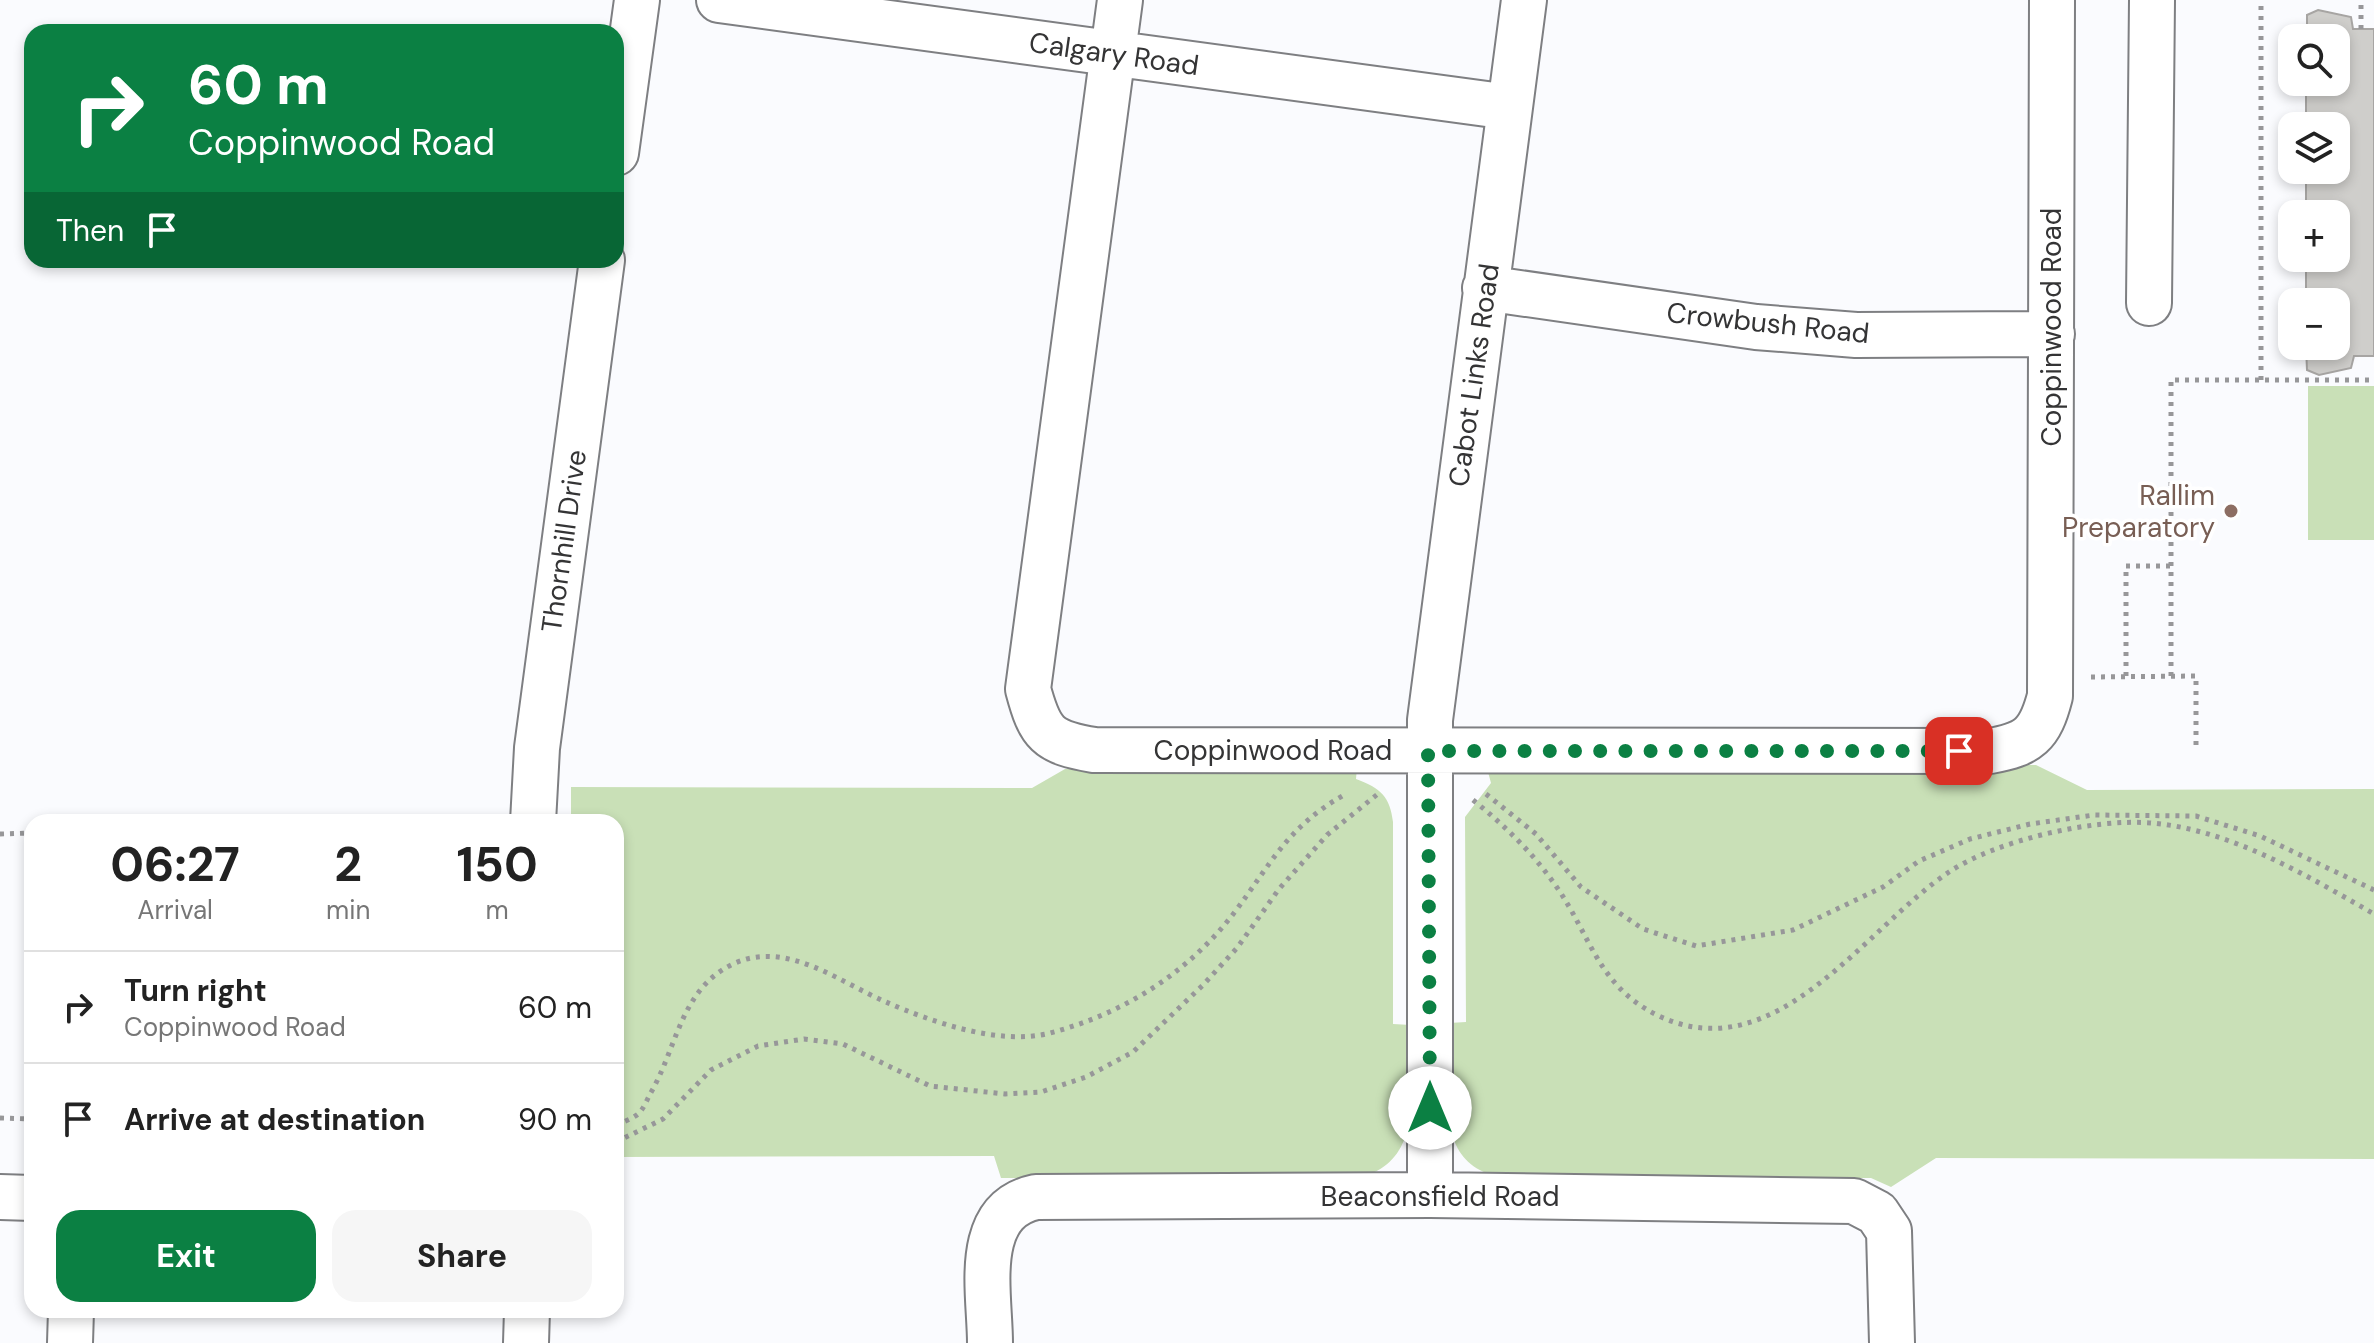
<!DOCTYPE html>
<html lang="en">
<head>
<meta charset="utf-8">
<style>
	body { margin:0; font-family:"DM Sans",sans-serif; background:#f6f6f6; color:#222; height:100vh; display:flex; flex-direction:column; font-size:30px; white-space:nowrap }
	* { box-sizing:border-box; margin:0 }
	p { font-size:26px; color:#767676 }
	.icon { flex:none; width:44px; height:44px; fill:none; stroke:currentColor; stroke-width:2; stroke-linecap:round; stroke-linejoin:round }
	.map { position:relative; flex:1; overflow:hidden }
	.side { position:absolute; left:24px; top:814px; width:600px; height:504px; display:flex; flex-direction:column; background:#fff; border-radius:24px; box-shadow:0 4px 12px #0003 }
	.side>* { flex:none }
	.guide { position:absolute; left:24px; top:24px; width:600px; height:244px; border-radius:24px; box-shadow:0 4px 12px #0003; background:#0b8043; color:#fff; overflow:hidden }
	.tools { position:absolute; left:2278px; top:24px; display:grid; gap:16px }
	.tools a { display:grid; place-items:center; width:72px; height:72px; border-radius:16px; background:#fff; box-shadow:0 4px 12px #0003; font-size:40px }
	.pin { position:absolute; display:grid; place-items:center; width:68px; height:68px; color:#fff; margin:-34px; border-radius:16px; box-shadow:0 4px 12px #0006 }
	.me { position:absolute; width:88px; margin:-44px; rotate:0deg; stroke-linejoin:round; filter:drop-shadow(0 0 6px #0008) }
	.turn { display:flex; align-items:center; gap:28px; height:168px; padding:0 32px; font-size:36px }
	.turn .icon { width:104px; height:104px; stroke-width:2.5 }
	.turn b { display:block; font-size:56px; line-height:68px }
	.then { display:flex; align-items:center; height:76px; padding:0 32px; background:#0003; gap:16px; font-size:30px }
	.eta { display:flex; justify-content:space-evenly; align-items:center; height:136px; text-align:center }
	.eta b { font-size:48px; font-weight:700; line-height:56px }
	.cta { display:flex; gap:16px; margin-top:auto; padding:16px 32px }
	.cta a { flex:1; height:92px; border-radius:24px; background:#0b8043; color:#fff; font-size:32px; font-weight:700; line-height:92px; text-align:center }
	.cta a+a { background:#f6f6f6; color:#222 }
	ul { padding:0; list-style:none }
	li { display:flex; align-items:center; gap:24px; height:112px; padding:0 32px; border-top:2px solid #e0e0e0 }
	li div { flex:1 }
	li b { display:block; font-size:30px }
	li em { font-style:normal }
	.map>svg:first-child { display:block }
	.green { fill:#c9e0b7 }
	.building { fill:#cfcecb; stroke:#a7a5a3; stroke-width:2 }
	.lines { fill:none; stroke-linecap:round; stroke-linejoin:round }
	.minor-casing { stroke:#7e7f82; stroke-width:48 }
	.path { stroke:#979799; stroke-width:5; stroke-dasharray:4 6; stroke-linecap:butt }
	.minor { stroke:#fff; stroke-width:44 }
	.route { stroke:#0b8043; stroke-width:14; stroke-dasharray:0 25.2 }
	.education-dot { fill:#8d6e63; stroke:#fff; stroke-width:3 }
	.labels { text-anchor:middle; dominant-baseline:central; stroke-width:7; stroke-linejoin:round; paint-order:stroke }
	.street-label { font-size:28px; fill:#343435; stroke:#fff }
	.education-label { font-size:28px; fill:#785e54; stroke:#fff; text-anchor:end }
</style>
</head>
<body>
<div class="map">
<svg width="2374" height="1343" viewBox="0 0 2374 1343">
	<rect width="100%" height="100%" fill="#fafbfe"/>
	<!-- green -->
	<path class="green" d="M 2308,386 L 2374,386 L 2374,540 L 2308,540 Z
		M 2036,765 L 2087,790 L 2374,789 L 2374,1159 L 1936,1158 L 1891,1187 L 1871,1178 L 1509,1178 C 1428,1171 1449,1081 1449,1023 L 1466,1022 L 1465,817 L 1491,783 L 1488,772 L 1503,768 Z
		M 1357,767 L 1356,779 C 1381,788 1390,797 1393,822 L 1393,1024 L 1411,1025 C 1410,1086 1429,1172 1346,1179 L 1001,1178 L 994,1156 L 616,1157 L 616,822 L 571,822 L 571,787 L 1032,788 L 1065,769 Z"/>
	<!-- building -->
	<path class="building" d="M 2318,10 L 2351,17 L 2353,29 L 2374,29 L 2374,356 L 2354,356 L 2351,368 L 2319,375 L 2307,370 L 2306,346 L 2336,346 L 2336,302 L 2306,302 L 2306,258 L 2336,258 L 2336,214 L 2306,214 L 2306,170 L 2336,170 L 2336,126 L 2306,126 L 2306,82 L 2336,82 L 2336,38 L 2307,38 L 2307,15 Z"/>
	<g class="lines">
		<!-- minor casing -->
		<g class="minor-casing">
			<path id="minor" d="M 719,0 L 1509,107
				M 1120,0 L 1028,689 C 1040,734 1047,742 1094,750 L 1990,751 C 2029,744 2040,735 2050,696 L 2052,0
				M 616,153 L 637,0
				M 1485,288 L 1756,327 L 1856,335 L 2052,334
				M 2149,303 L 2152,0
				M 533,822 L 537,748 L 602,260
				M 1430,1195 L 1430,720 L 1524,0
				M 0,1197 L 32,1198
				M 70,1343 L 71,1310
				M 526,1343 L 527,1310
				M 990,1343 C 990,1293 971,1211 1036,1197 L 1430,1195 L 1854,1201 L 1877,1213 L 1889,1231 L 1892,1343"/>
		</g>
		<!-- path -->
		<path class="path" d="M 2361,29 L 2361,0
			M 2261,380 L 2261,0
			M 2126,676 L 2126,566 L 2170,566
			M 2171,676 L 2171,380 L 2374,380
			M 2091,677 L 2196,676 L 2196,750
			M 1486,794 L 1536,834 L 1581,887 L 1643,929 L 1696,946 L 1793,930 L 1883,887 L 1919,861 L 1970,839 L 2030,824 L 2094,815 L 2196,816 L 2260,836 L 2374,890
			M 1473,800 C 1504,825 1533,853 1556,886 C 1591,936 1598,987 1659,1016 C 1776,1071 1865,928 1949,872 C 1997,840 2094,818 2152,823 C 2231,830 2306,875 2374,914
			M 0,834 L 32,833
			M 0,1118 L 32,1119
			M 616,1125 C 623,1122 632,1119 638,1114 C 643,1110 647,1100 650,1094 C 677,1049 680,989 733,964 C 786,939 839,982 886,1002 C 932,1022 999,1046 1050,1033 C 1123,1014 1188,973 1234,913 C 1271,864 1287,827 1344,795
			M 616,1142 L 663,1119 L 711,1070 L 758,1046 L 804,1039 L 843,1044 L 930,1086 L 1005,1094 L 1041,1092 L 1086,1077 L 1133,1052 L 1203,985 L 1237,948 L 1279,889 L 1327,835 L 1379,793"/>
		<!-- minor -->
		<use href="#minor" class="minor"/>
	</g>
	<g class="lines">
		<!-- route -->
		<path class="route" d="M 1430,1108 L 1428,751 L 1959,751"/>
	</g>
	<!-- markers -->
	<circle class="education-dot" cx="2231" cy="511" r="8"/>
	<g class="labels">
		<!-- street labels -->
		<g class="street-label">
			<text transform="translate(1114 54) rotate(8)">Calgary Road</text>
			<text transform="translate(1768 323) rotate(6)">Crowbush Road</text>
			<text transform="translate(2051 327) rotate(-90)">Coppinwood Road</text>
			<text transform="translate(1474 375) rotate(-82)">Cabot Links Road</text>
			<text transform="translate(564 541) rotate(-82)">Thornhill Drive</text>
			<text x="1273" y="750">Coppinwood Road</text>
			<text x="1440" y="1196">Beaconsfield Road</text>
		</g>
		<!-- education labels -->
		<g class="education-label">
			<text x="2215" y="495">Rallim<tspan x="2215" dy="32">Preparatory</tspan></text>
		</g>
	</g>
</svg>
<div class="tools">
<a><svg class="icon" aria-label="search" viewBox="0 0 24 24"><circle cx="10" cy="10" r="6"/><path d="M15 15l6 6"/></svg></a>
<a><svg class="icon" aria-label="layers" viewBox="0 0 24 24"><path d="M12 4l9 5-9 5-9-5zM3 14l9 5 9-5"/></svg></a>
<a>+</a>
<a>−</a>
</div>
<div class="pin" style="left:1959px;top:751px;background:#d93025"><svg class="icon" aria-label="arrive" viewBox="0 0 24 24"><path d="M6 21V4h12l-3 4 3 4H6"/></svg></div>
<svg class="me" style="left:1430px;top:1108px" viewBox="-20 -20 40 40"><circle r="19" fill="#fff"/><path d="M0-13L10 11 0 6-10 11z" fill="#0b8043"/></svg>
<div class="guide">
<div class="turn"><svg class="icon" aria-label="right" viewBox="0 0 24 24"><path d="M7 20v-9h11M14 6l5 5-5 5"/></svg><div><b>60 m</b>Coppinwood Road</div></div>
<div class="then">Then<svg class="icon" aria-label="arrive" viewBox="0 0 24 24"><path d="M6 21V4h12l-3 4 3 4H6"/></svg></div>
</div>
<section class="side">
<div class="eta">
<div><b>06:27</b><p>Arrival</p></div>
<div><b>2</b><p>min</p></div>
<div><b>150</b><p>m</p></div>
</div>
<ul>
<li><svg class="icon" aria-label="right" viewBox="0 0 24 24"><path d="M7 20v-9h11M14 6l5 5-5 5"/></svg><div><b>Turn right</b><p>Coppinwood Road</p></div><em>60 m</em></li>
<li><svg class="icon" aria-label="arrive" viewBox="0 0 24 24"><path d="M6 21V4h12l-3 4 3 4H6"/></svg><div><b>Arrive at destination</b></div><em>90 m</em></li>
</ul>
<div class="cta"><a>Exit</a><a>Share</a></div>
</section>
</div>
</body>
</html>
